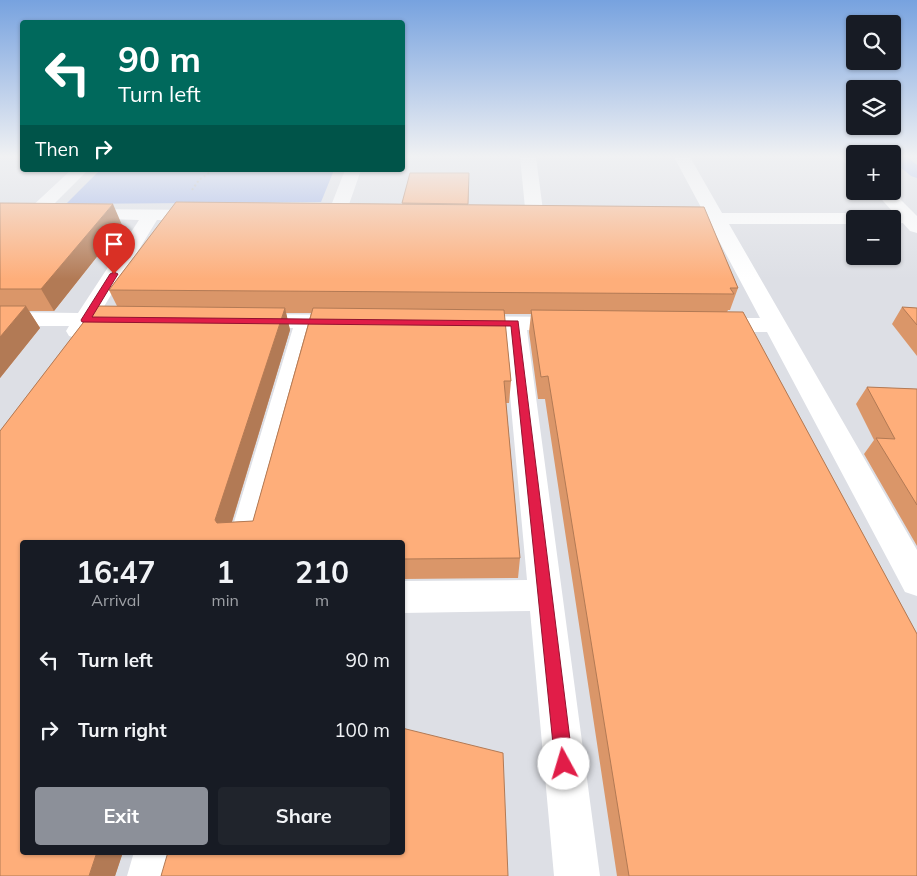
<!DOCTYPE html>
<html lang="en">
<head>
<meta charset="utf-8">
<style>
	body { margin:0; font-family:Mulish,sans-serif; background:#20242c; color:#f1f3f6; height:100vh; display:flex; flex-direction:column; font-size:19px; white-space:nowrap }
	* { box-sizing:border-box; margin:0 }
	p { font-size:16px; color:#9ea1a6 }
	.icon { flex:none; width:28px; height:28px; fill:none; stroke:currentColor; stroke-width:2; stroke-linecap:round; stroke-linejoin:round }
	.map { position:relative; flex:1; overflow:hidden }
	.sheet { position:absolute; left:20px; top:540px; width:385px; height:315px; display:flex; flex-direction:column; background:#171b24; border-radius:5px; box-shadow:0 1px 4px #0004 }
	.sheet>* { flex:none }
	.banner { position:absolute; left:20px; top:20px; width:385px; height:152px; border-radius:5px; box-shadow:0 1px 4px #0004; background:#00695c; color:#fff; overflow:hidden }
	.fabs { position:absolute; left:846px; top:15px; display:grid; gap:10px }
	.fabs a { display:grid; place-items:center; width:55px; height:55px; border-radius:5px; background:#171b24; box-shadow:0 1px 4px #0004; font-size:25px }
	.pin { position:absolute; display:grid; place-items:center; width:42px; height:42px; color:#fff; margin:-51px -21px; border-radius:50% 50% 50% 0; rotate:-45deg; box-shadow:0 0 5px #0007 }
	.pin .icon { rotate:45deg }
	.me { position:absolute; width:55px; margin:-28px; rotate:354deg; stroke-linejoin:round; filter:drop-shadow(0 0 4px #0008) }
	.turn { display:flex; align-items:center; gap:18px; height:105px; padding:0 15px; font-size:22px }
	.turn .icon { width:65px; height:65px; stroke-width:2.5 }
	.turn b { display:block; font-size:35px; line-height:42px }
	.then { display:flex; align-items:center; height:48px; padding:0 15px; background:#0003; gap:10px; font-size:19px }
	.eta { display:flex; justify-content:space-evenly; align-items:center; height:85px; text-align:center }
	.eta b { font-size:30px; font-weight:700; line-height:35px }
	.action { display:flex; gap:10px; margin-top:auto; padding:10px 15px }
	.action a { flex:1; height:58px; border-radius:5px; background:#8c9099; color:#fff; font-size:20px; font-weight:700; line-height:58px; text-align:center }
	.action a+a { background:#20242c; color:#f1f3f6 }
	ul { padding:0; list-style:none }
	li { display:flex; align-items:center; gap:15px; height:70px; padding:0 15px }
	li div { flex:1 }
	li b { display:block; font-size:19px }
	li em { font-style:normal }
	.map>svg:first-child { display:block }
	.green { fill:#9db1e8 }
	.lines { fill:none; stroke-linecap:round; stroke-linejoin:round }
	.path { stroke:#a4a6aa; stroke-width:2; stroke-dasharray:2 2.5; stroke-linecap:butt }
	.minor { fill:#fff; fill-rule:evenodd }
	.tertiary { fill:#fff; fill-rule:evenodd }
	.trunk { fill:#a2b7f6; fill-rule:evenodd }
	.wall { fill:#da9669; fill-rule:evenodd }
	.shaded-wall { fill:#b27a55 }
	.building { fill:#feae7a; stroke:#b27a55 }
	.route { fill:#e11d48; stroke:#92132f }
</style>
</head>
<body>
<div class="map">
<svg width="917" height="876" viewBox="0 0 917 876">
	<rect width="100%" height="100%" fill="#dddfe5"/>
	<!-- green -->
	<path class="green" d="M 100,170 L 334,170 L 321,202 L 66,204 Z"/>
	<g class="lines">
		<!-- path -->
		<path class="path" d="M 192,190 L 199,180 L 213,170"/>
		<!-- minor -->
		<path class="minor" d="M 520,157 L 536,157 L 544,218 L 541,222 L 535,223 L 529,222 L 526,218 Z
			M 674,157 L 690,157 L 722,213 L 908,213 L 914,214 L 917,218 L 914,222 L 892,224 L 892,219 L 855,219 L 855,224 L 729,224 L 917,550 L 917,596 L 905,592 L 767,332 L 714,332 L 706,330 L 703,325 L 706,320 L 714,318 L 760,318 L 710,224 L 665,223 L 662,219 L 665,215 L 704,213 Z
			M 71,170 L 88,170 L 41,217 L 35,218 L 29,217 L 26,213 L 29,209 Z
			M 345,170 L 361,170 L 345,216 L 342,220 L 336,221 L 330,220 L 327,216 Z
			M 81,209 L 203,210 L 209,211 L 212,215 L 209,219 L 203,220 L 157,220 L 100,313 L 131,315 L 134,320 L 131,325 L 123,327 L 91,326 L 85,336 L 77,338 L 69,336 L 66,331 L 69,326 L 0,326 L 0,312 L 78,313 L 139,220 L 75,218 L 72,214 L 75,210 Z
			M 251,314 L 346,315 L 354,317 L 357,322 L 354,327 L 346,329 L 316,328 L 260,542 L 228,542 L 293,328 L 251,328 L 243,326 L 240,321 L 243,316 Z
			M 469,316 L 568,317 L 576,319 L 579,324 L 576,329 L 568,331 L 527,330 L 600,876 L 554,876 L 530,611 L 402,613 L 402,581 L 527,580 L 504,330 L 469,330 L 461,328 L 458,323 L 461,318 Z
			M 134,852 L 179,852 L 173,876 L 127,876 Z"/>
		<!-- tertiary -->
		<path class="tertiary" d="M 839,157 L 855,157 L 855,169 L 849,167 Z
			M 874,191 L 892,191 L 917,216 L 917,233 L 910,231 Z"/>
		<!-- trunk -->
		<path class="trunk" d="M 892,157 L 907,157 L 917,165 L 917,178 L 911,176 L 892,160 Z"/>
	</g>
	<!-- wall -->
	<path class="wall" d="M 410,173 L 469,173 L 468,205 L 704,207 L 738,288 L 730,310 L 728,310 L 727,312 L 743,312 L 917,634 L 917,876 L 617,876 L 545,399 L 538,399 L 529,332 L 531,314 L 504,314 L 511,381 L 509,403 L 506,403 L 520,558 L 518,578 L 402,579 L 402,542 L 22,542 L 22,852 L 123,852 L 115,876 L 0,876 L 0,431 L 96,306 L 117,306 L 109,290 L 176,202 L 402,204 ZM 286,313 L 311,313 L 253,521 L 232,522 L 290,330 Z
		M 0,203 L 122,225 L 54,311 L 29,311 L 40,328 L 0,378 Z
		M 902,307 L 917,308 L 917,356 L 892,324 Z
		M 867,387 L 917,389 L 917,546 L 864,454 L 874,440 L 856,404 Z"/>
	<!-- shaded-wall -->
	<path class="shaded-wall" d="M 113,204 L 122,225 L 54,311 L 41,289 Z
		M 26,306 L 40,328 L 0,378 L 0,337 Z
		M 285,308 L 290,330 L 226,541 L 215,520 Z
		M 97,852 L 123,852 L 115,876 L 89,876 Z"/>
	<!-- building -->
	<path class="building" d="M 410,173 L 469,173 L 468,204 L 402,203 Z
		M 176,202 L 704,207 L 738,288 L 730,288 L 734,294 L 109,290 Z
		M 0,203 L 113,204 L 41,289 L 0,289 Z
		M 0,306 L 26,306 L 0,337 Z
		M 96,306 L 285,308 L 215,520 L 217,523 L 253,521 L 313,308 L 504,310 L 511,381 L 504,381 L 520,558 L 402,559 L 402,542 L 22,542 L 22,852 L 97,852 L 89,876 L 0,876 L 0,431 Z
		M 902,307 L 917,308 L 917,325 Z
		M 531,310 L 743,312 L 917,634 L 917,876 L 629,876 L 548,376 L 541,377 Z
		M 867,387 L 917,389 L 917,505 L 876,438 L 895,439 Z
		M 402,728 L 503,753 L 508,876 L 161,876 L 168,852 L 402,852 Z"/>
	<!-- sky -->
	<linearGradient id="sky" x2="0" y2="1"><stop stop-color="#77a2df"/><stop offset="0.56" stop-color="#f0f1f3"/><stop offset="1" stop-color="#f0f1f3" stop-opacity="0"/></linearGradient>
	<rect width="917" height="279" fill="url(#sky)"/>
	<!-- route -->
	<path class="route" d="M 114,272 L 118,274 L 92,317 L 518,321 L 573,764 L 570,770 L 564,772 L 558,770 L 555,764 L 511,326 L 82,322 L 81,320 L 110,274 Z"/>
</svg>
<div class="fabs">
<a><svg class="icon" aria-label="search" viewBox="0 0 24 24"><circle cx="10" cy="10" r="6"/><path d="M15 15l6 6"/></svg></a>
<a><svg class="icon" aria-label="layers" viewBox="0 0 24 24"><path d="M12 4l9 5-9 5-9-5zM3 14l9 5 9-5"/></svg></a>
<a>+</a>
<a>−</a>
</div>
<div class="pin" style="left:114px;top:274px;background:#d93025"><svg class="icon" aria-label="arrive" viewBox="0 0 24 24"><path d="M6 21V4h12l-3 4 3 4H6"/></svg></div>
<svg class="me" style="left:564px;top:764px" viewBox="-20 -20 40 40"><circle r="19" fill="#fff"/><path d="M0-13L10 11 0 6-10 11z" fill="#e11d48"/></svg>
<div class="banner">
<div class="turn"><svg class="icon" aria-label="left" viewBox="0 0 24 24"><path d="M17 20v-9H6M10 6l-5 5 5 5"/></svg><div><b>90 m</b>Turn left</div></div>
<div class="then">Then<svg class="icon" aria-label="right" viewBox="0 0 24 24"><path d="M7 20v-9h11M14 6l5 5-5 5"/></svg></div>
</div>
<section class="sheet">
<div class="eta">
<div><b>16:47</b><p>Arrival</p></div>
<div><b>1</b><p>min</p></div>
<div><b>210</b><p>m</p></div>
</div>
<ul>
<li><svg class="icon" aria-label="left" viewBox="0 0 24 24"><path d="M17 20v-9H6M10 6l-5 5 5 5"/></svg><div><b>Turn left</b></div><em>90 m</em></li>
<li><svg class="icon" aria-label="right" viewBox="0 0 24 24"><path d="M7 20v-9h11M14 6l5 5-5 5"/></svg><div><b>Turn right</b></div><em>100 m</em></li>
</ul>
<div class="action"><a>Exit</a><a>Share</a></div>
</section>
</div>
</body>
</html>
